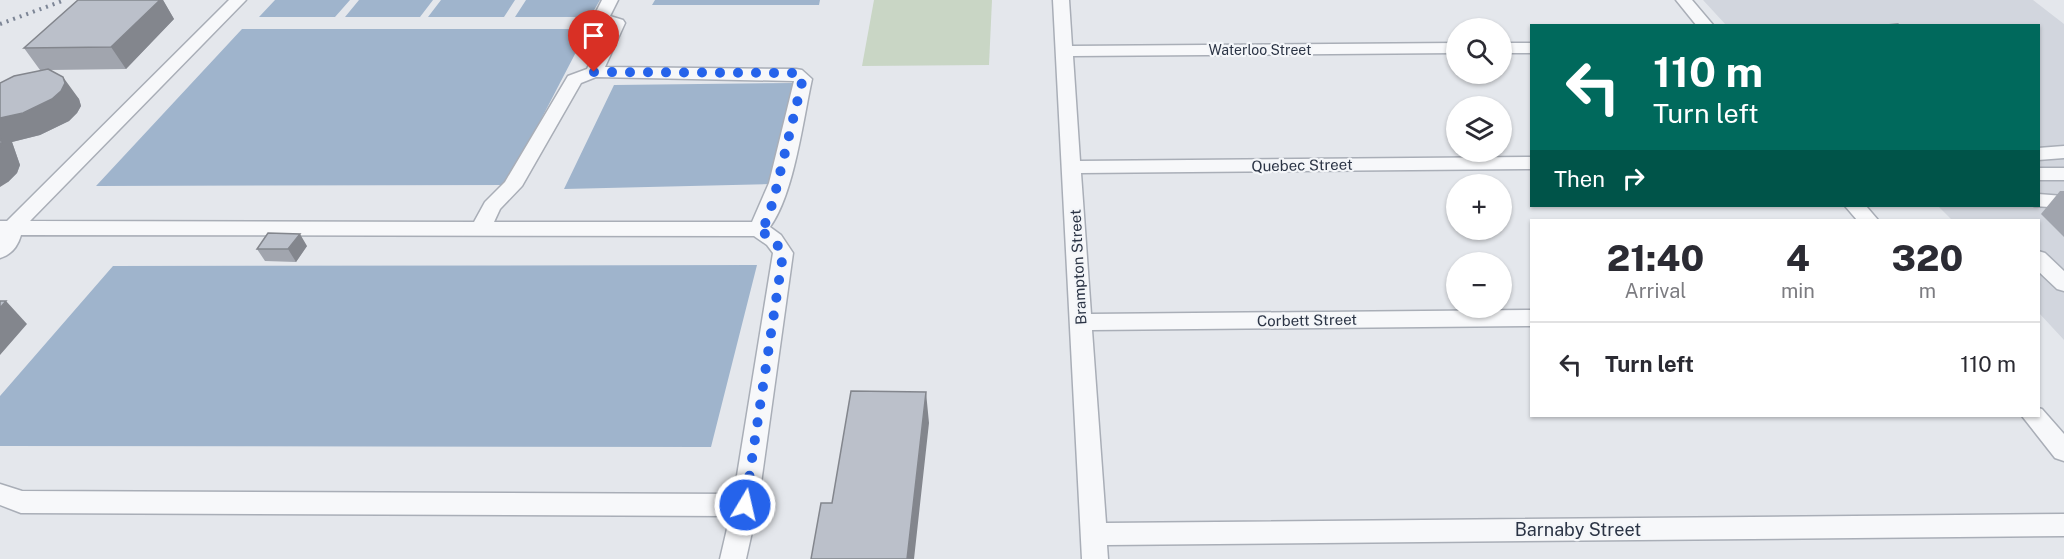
<!DOCTYPE html>
<html lang="en">
<head>
<meta charset="utf-8">
<style>
	body { margin:0; font-family:"Public Sans",sans-serif; background:#f7f7f7; color:#2b2b33; height:100vh; display:flex; flex-direction:column; font-size:22px; white-space:nowrap }
	* { box-sizing:border-box; margin:0 }
	p { font-size:20px; color:#7c7c81 }
	.icon { flex:none; width:33px; height:33px; fill:none; stroke:currentColor; stroke-width:2; stroke-linecap:round; stroke-linejoin:round }
	.map { position:relative; flex:1; overflow:hidden }
	.sheet { position:absolute; left:1530px; top:219px; width:510px; height:198px; display:flex; flex-direction:column; background:#fff; border-radius:0px; box-shadow:0 2px 4px #0004 }
	.sheet>* { flex:none }
	.hud { position:absolute; left:1530px; top:24px; width:510px; height:183px; border-radius:0px; box-shadow:0 2px 4px #0004; background:#00695c; color:#fff; overflow:hidden }
	.fabs { position:absolute; left:1446px; top:18px; display:grid; gap:12px }
	.fabs a { display:grid; place-items:center; width:66px; height:66px; border-radius:50%; background:#fff; box-shadow:0 2px 4px #0004; font-size:30px }
	.pin { position:absolute; display:grid; place-items:center; width:51px; height:51px; color:#fff; margin:-62px -26px; border-radius:50% 50% 50% 0; rotate:-45deg; box-shadow:0 0 6px #0007 }
	.pin .icon { rotate:45deg }
	.me { position:absolute; width:66px; margin:-33px; rotate:9deg; stroke-linejoin:round; filter:drop-shadow(0 0 4px #0008) }
	.turn { display:flex; align-items:center; gap:21px; height:126px; padding:0 24px; font-size:27px }
	.turn .icon { width:78px; height:78px; stroke-width:2.5 }
	.turn b { display:block; font-size:42px; line-height:51px }
	.then { display:flex; align-items:center; height:57px; padding:0 24px; background:#0003; gap:12px; font-size:22px }
	.eta { display:flex; justify-content:space-evenly; align-items:center; height:102px; text-align:center }
	.eta b { font-size:36px; font-weight:800; line-height:42px }
	ul { padding:0; list-style:none }
	li { display:flex; align-items:center; gap:18px; height:84px; padding:0 24px; border-top:2px solid #e1e1e2 }
	li div { flex:1 }
	li b { display:block; font-size:22px }
	li em { font-style:normal }
	.map>svg:first-child { display:block }
	.built { fill:#d2d6de }
	.green { fill:#c9d6c5 }
	.water { fill:#9fb4cc }
	.lines { fill:none; stroke-linecap:round; stroke-linejoin:round }
	.minor-casing { stroke:#a9aeb7; stroke-width:3 }
	.minor { fill:#f7f8fa; fill-rule:evenodd }
	.rail { stroke:#7d8696; stroke-width:4; stroke-dasharray:2 5; stroke-linecap:butt }
	.wall { fill:#a1a5ae }
	.shaded-wall { fill:#83868d }
	.building { fill:#bbc0ca; stroke:#83868d; stroke-width:1.5 }
	.route { stroke:#2563eb; stroke-width:10; stroke-dasharray:0 18 }
	.labels { text-anchor:middle; dominant-baseline:central; stroke-width:4.5; stroke-linejoin:round; paint-order:stroke }
	.far-street-label { font-size:14px; fill:#2b3445; stroke:#f4f6f9 }
	.street-label { font-size:15px; fill:#2b3445; stroke:#f4f6f9 }
	.near-street-label { font-size:18px; fill:#2b3445; stroke:#f4f6f9 }
</style>
</head>
<body>
<div class="map">
<svg width="2064" height="559" viewBox="0 0 2064 559">
	<rect width="100%" height="100%" fill="#e4e7ec"/>
	<!-- built -->
	<path class="built" d="M 1703,0 L 2033,0 L 2064,24 L 2064,340 L 2039,313 L 2038,220 L 1952,220 L 1938,206 L 2038,206 L 2038,26 L 1726,25 Z"/>
	<!-- green -->
	<path class="green" d="M 874,0 L 992,0 L 989,65 L 862,66 Z"/>
	<!-- water -->
	<path class="water" d="M 275,0 L 350,0 L 335,17 L 259,17 Z
		M 359,0 L 433,0 L 420,17 L 345,17 Z
		M 441,0 L 515,0 L 504,17 L 428,17 Z
		M 526,0 L 600,0 L 590,17 L 515,17 Z
		M 655,0 L 820,0 L 819,5 L 652,5 Z
		M 242,29 L 588,29 L 507,185 L 96,186 Z
		M 796,83 L 770,184 L 564,189 L 614,85 Z
		M 757,265 L 711,447 L 0,446 L 0,396 L 113,266 Z"/>
	<g class="lines">
		<!-- minor casing -->
		<g class="minor-casing">
			<path id="minor" d="M 229,0 L 246,0 L 30,221 L 474,222 L 485,202 L 505,182 L 568,76 L 587,69 L 608,25 L 595,21 L 593,18 L 602,0 L 618,0 L 610,16 L 623,20 L 625,23 L 605,67 L 796,69 L 802,70 L 812,79 C 803,120 794,194 770,227 L 781,235 L 793,253 L 758,505 L 746,559 L 720,559 L 730,516 L 21,513 L 0,505 L 0,484 L 22,491 L 734,494 L 773,253 L 767,245 L 754,236 L 21,235 C 18,246 11,255 0,258 L 0,221 L 7,221 ZM 596,77 L 794,81 L 769,183 L 752,222 L 494,222 L 500,209 L 522,186 L 581,83 Z
				M 1053,0 L 1069,0 L 1072,46 L 1456,43 L 1456,53 L 1073,56 L 1080,161 L 1532,157 L 1532,169 L 1081,173 L 1091,314 L 1532,310 L 1532,326 L 1092,330 L 1106,523 L 2064,514 L 2064,536 L 1107,545 L 1108,559 L 1082,559 Z
				M 1676,0 L 1692,0 L 1714,26 L 1697,26 Z
				M 1502,43 L 1532,43 L 1532,53 L 1502,53 Z
				M 2064,146 L 2064,158 L 2038,160 L 2038,148 Z
				M 2038,168 L 2064,168 L 2064,180 L 2038,180 Z
				M 2038,194 L 2064,196 L 2064,208 L 2034,206 L 2038,206 Z
				M 1845,206 L 1866,206 L 1878,220 L 1857,220 Z
				M 2038,251 L 2045,253 L 2064,271 L 2064,291 L 2057,289 L 2038,271 Z
				M 2038,408 L 2042,409 L 2064,434 L 2064,461 L 2055,458 L 2022,416 L 2038,416 Z"/>
		</g>
		<!-- minor -->
		<use href="#minor" class="minor"/>
		<!-- rail -->
		<path class="rail" d="M 0,24 L 65,0"/>
	</g>
	<!-- wall -->
	<path class="wall" d="M 78,0 L 163,0 L 174,19 L 126,69 L 50,70 L 79,99 L 81,106 L 77,113 L 69,121 L 40,135 L 12,142 L 20,165 L 17,173 L 8,182 L 0,83 L 43,70 L 40,70 L 24,48 Z
		M 2060,191 L 2064,191 L 2064,237 L 2041,214 Z
		M 307,246 L 296,262 L 265,261 L 257,249 Z"/>
	<!-- shaded-wall -->
	<path class="shaded-wall" d="M 160,0 L 163,0 L 174,19 L 126,69 L 111,47 Z
		M 63,77 L 79,99 L 81,106 L 77,113 L 69,121 L 40,135 L 12,142 L 20,165 L 17,173 L 8,182 L 0,187 L 0,118 Z
		M 300,234 L 307,246 L 296,262 L 288,249 Z
		M 6,301 L 27,324 L 0,355 L 0,308 Z
		M 926,392 L 929,423 L 914,559 L 907,559 Z"/>
	<!-- building -->
	<path class="building" d="M 78,0 L 160,0 L 111,47 L 24,48 Z
		M 1898,24 L 1899,26 L 1873,26 Z
		M 48,69 L 63,77 L 65,83 L 61,91 L 52,99 L 23,113 L 0,118 L 0,83 L 14,76 Z
		M 0,136 L 2,142 L 0,148 Z
		M 268,233 L 300,234 L 288,249 L 257,249 Z
		M 0,301 L 6,301 L 0,308 Z
		M 851,391 L 926,392 L 907,559 L 811,559 L 821,503 L 832,503 Z"/>
	<g class="lines">
		<!-- route -->
		<path class="route" d="M 594,72 L 792,73 L 803,78 L 773,202 L 765,224 L 758,229 L 774,240 L 783,254 L 745,505"/>
	</g>
	<g class="labels">
		<!-- far-street labels -->
		<g class="far-street-label">
			<text x="1260" y="50">Waterloo Street</text>
		</g>
		<!-- street labels -->
		<g class="street-label">
			<text transform="translate(1302 165) rotate(-1)">Quebec Street</text>
			<text transform="translate(1078 267) rotate(-93)">Brampton Street</text>
			<text transform="translate(1307 320) rotate(-1)">Corbett Street</text>
		</g>
		<!-- near-street labels -->
		<g class="near-street-label">
			<text x="1578" y="529">Barnaby Street</text>
		</g>
	</g>
</svg>
<div class="fabs">
<a><svg class="icon" aria-label="search" viewBox="0 0 24 24"><circle cx="10" cy="10" r="6"/><path d="M15 15l6 6"/></svg></a>
<a><svg class="icon" aria-label="layers" viewBox="0 0 24 24"><path d="M12 4l9 5-9 5-9-5zM3 14l9 5 9-5"/></svg></a>
<a>+</a>
<a>−</a>
</div>
<div class="pin" style="left:594px;top:72px;background:#d93025"><svg class="icon" aria-label="arrive" viewBox="0 0 24 24"><path d="M6 21V4h12l-3 4 3 4H6"/></svg></div>
<svg class="me" style="left:745px;top:505px" viewBox="-20 -20 40 40"><circle r="17" fill="#2563eb" stroke="#fff" stroke-width="3"/><path d="M0-11L8 9 0 5-8 9z" fill="#fff"/></svg>
<div class="hud">
<div class="turn"><svg class="icon" aria-label="left" viewBox="0 0 24 24"><path d="M17 20v-9H6M10 6l-5 5 5 5"/></svg><div><b>110 m</b>Turn left</div></div>
<div class="then">Then<svg class="icon" aria-label="right" viewBox="0 0 24 24"><path d="M7 20v-9h11M14 6l5 5-5 5"/></svg></div>
</div>
<section class="sheet">
<div class="eta">
<div><b>21:40</b><p>Arrival</p></div>
<div><b>4</b><p>min</p></div>
<div><b>320</b><p>m</p></div>
</div>
<ul>
<li><svg class="icon" aria-label="left" viewBox="0 0 24 24"><path d="M17 20v-9H6M10 6l-5 5 5 5"/></svg><div><b>Turn left</b></div><em>110 m</em></li>
</ul>
</section>
</div>
</body>
</html>
